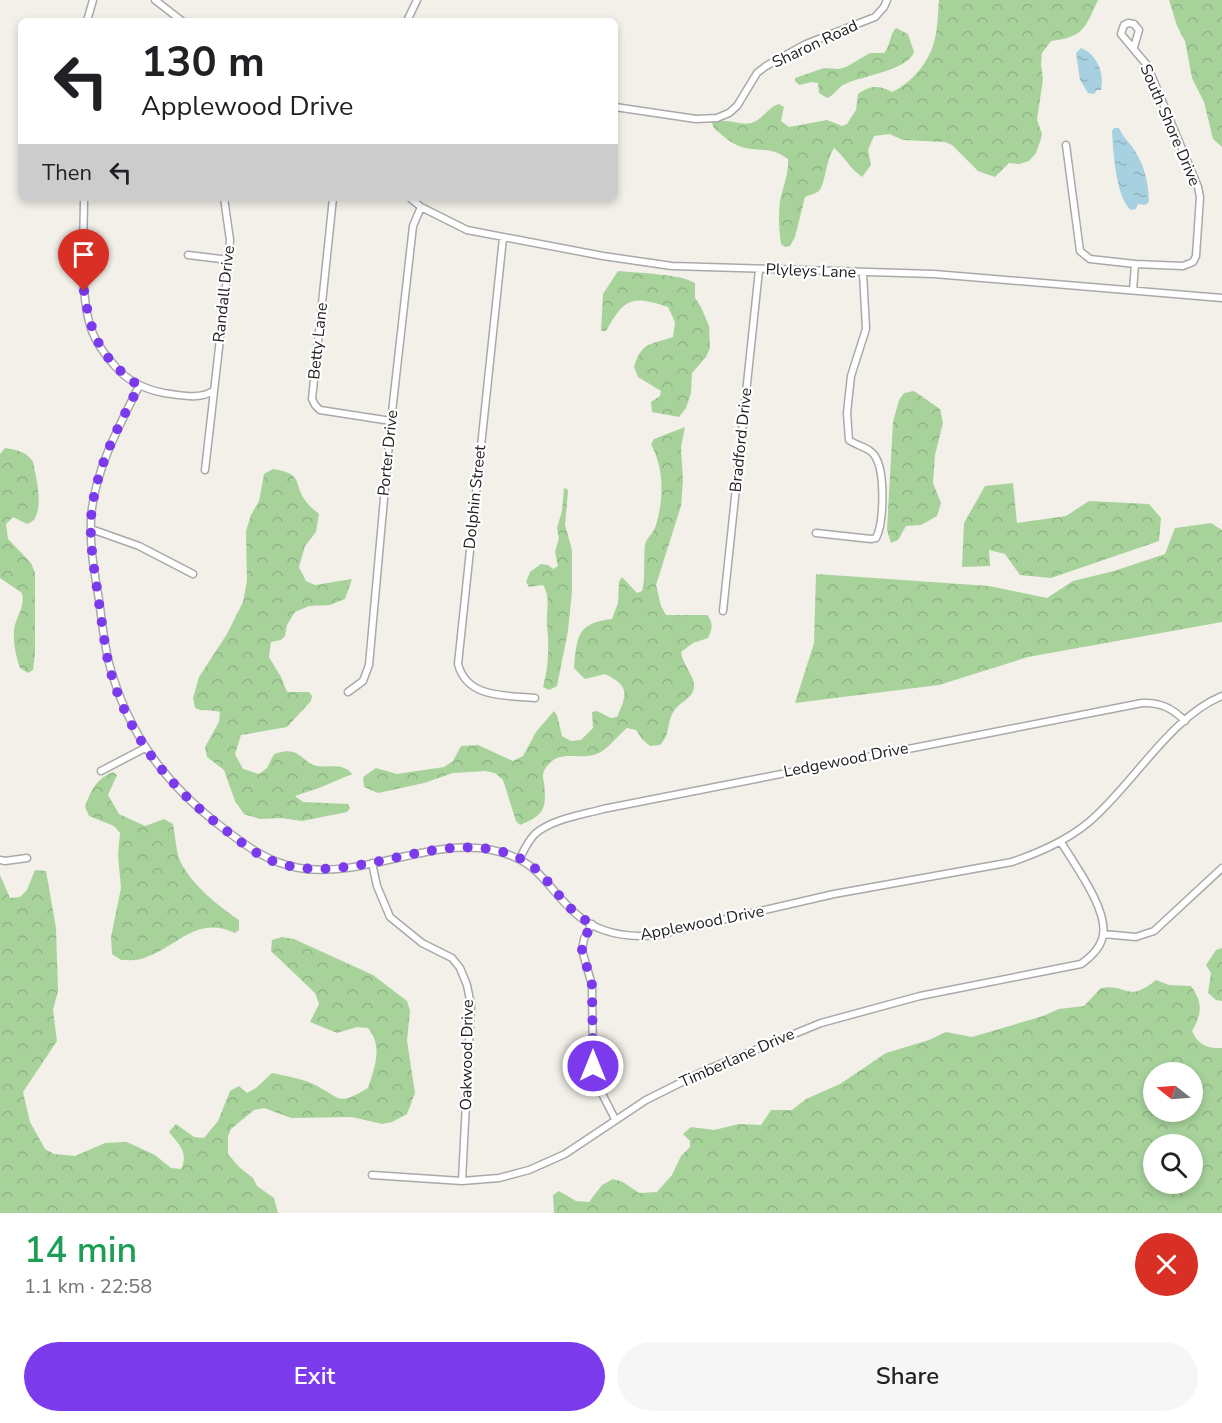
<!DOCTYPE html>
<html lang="en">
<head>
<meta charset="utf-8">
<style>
	body { margin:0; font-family:"Nunito Sans",sans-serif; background:#f6f6f6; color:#202124; height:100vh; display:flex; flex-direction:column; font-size:22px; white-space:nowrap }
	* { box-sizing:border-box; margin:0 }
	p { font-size:20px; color:#757577 }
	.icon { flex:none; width:33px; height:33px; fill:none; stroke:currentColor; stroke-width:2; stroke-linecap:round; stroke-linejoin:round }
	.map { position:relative; height:1213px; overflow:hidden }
	.panel { display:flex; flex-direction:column; background:#fff; flex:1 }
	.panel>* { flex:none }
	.hud { position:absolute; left:18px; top:18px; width:600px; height:183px; border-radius:9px; box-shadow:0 3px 9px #0003; background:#fff; color:#202124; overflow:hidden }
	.needle { width:39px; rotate:287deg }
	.buttons { position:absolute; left:1143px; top:1062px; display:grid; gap:12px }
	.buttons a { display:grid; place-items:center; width:60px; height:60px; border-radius:50%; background:#fff; box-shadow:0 3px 9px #0003; font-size:30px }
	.pin { position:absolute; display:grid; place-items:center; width:51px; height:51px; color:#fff; margin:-62px -26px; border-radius:50% 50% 50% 0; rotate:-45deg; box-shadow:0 0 6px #0007 }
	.pin .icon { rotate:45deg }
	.me { position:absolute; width:66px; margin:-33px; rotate:0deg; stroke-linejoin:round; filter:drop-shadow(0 0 4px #0008) }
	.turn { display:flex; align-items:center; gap:21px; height:126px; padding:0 24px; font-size:27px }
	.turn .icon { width:78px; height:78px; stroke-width:2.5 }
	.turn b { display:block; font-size:42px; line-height:51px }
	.then { display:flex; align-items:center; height:57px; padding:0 24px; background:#0003; gap:12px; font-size:22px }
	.round { display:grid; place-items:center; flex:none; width:63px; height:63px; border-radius:32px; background:#f6f6f6 }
	.summary { display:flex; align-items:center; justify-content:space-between; height:102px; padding:0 24px }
	h1 { font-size:36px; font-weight:600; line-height:45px; color:#1e9e55 }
	.action { display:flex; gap:12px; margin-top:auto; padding:12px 24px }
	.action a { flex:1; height:69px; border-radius:36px; background:#7c3aed; color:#fff; font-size:24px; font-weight:600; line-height:69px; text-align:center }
	.action a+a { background:#f6f6f6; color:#202124 }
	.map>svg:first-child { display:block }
	.forest { fill:url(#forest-crowns); fill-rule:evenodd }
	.water { fill:url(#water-ripples) }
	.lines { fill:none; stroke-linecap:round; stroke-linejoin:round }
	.street-casing { stroke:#a9a9a9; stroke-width:9 }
	.street { stroke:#fff; stroke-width:6 }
	.route { stroke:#7c3aed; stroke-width:10; stroke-dasharray:0 18 }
	.labels { text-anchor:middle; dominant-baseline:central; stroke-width:4.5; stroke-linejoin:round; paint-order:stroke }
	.street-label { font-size:16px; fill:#222; stroke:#fff }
</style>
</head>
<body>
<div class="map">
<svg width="1222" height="1213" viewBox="0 0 1222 1213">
	<defs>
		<pattern id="forest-crowns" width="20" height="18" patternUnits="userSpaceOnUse" patternTransform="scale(1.5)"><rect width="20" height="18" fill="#a7d39b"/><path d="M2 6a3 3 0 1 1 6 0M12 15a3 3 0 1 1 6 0" fill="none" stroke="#8fb585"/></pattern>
		<pattern id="water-ripples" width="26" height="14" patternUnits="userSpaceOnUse" patternTransform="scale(1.5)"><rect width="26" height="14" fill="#a7d0e1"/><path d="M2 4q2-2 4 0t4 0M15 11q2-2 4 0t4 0" fill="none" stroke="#8fb2c1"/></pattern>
	</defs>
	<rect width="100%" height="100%" fill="#f2f0e8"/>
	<!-- forest -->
	<path class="forest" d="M 939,0 L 1098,0 C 1085,28 1084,37 1051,41 L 1042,53 L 1041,64 L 1043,79 L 1037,120 L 1042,134 L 1041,139 L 1036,153 L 1029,161 L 1019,164 L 1009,163 L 995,177 L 978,171 L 952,145 L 945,142 L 903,140 L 889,134 L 874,136 L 868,150 L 871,165 L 862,177 C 850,169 846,158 834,148 C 826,160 825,185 819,191 C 815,194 809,195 805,197 L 795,237 L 790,246 L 785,247 L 781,244 C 779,229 778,216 780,201 C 783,187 789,174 788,159 C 767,145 763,153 742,147 C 731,144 722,135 714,128 L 712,123 C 729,117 739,126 751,123 C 764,119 768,107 779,104 L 784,107 L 781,121 L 789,127 L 827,120 L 842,126 L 847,124 L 856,110 L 858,94 C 870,85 879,85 892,92 C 912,83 931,60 935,38 C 938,26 938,12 939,0 Z
		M 1169,0 L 1222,0 L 1222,147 L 1213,139 L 1204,102 L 1192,78 L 1185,41 L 1177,26 Z
		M 896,28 L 908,34 L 914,52 C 908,70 862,76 845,84 C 838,87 835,95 827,98 L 819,93 L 818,83 L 812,82 L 799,85 L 795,81 L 795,78 L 824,68 L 839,69 L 846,67 L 870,53 L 884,53 C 891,45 889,35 896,28 Z
		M 618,271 C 637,273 681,274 695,283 L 695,298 L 701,307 L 709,326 L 710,348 L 706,357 L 692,373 L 691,393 L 686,408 L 679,417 L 652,412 L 651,402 L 660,396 L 661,391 L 638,377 L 634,367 C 642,341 650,345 673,337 L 675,322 L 668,307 C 631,295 625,298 606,331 L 601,331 L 603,294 Z
		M 914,391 L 940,409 L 943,423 L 935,455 L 933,483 L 941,503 L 937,516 L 921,525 L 906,526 L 898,540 L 891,543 L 887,530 L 893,422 L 899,400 L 904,393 Z
		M 685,427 L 681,447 L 683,481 L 681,506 L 656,585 L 661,606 L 666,615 L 707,615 C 714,623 712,630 708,638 L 693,643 L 681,652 C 683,666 695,676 694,687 C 693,699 679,702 674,711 C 666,723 671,734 660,745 L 650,746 L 642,739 L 636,730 L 627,728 C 618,735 609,748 599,753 C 579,762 559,747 545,769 C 542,774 543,778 544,783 C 547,808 544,816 520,825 L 516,821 L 503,780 L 495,773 L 485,771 L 453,773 L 424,783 L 378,793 L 364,787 L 363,777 L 376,768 L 397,774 L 444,767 L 453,761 L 461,746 L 478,745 L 513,761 L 523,756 L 536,732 L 554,711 L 557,715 L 562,736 L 571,741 L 581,740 L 593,728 L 592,712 L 597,711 L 611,718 L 617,717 C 627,694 630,686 605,674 L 585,679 L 574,668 C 577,636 577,623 612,619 L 618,603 L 619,582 L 622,577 L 637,593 L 642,591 C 646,576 643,561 645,545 C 646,538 654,533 656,525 C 664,499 664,468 651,444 L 654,439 Z
		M 5,448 C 17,450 26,451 33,462 C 36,477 47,518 27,524 L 13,517 L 6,524 L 8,539 L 31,563 L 35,573 L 35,654 L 33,670 L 28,673 L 20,668 C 16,656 13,643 14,630 C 16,615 25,610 22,593 L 0,578 L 0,454 Z
		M 273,469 C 304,474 293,483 305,500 C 308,505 314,510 319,514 L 316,532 L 305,546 L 299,567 L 306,581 L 315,585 L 352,579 L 345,599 L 330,605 L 309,606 L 295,612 L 287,625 L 285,636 L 281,640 L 271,642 L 269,657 L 281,677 L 287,692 L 309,692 L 312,696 L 311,701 L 287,727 L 241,735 L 235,754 L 243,769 L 259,774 L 267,768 L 274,754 C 280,752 286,750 293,752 C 301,754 307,764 317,766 C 329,768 343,762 352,774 L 319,788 L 295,796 L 303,802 L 348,804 L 350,808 L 347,812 L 302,821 L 281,818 L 260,819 L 244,814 L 235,801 L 224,770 L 207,757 L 205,747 L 219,722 L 220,712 C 211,709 202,712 195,708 L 193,698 L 199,677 L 227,634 L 243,602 L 247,581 L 246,531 L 251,515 L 259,501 L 264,474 Z
		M 1013,483 L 1017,523 L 1066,516 L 1089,501 L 1149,504 L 1161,518 L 1159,541 L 1051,578 L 1020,575 L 1005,554 L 989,550 L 990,566 L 962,567 L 964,523 L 985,486 Z
		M 564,488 L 567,489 L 568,491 L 565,525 L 572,550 L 572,592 L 568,631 L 557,686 L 549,690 L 543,687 C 549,665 549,646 547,624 C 546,611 551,597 543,585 L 529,587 L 526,582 L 530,572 L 541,564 L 548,565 L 553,569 L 558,566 L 555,552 L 559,538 L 557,528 L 562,511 Z
		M 1211,523 L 1222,530 L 1222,622 L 1028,657 L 939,685 L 795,703 L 814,643 L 816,574 L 989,586 L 1047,598 L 1073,581 L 1114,571 L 1165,554 L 1175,528 Z
		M 113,772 L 117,775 L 108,795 L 119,814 L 145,826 L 164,819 L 173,824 C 175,835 176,850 180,861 C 192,885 217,905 239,920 L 239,930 L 235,933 C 196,915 179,946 144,958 C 138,961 128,960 121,960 L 112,954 L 111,937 L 121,888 L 118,855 L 120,833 L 114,826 L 89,816 L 85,807 C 90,791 97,778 113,772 Z
		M 35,870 L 46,871 L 56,928 L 58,991 L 53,1010 L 57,1041 L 23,1092 L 30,1122 L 45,1149 L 54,1154 L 75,1156 L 105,1143 L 127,1142 L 155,1155 L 171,1168 L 181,1169 C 189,1152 179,1145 169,1132 L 176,1124 L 194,1137 L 204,1138 L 218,1121 L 230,1091 L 239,1086 L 247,1093 L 256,1088 L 272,1073 C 285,1076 301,1078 313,1084 C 342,1098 336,1107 368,1088 C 375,1067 383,1046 368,1028 L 357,1027 L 337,1033 L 310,1022 L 319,1004 L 315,993 L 271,951 L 272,940 L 282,937 L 294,939 L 373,975 L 407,1001 L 410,1011 L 407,1041 L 415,1093 L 407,1114 L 392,1122 L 382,1124 L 352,1117 L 291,1118 L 264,1108 L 254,1110 L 231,1129 L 228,1136 L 228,1154 L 239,1167 L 253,1178 L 257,1186 L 274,1198 L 278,1213 L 0,1213 L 0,875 L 10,898 L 20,897 L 27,890 Z
		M 1222,948 L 1222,1001 L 1216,1000 L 1208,993 L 1211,973 L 1206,965 L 1216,950 Z
		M 1156,980 L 1169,985 L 1191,986 C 1203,1003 1202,1013 1192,1031 C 1198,1045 1208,1049 1222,1048 L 1222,1213 L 554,1213 L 553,1195 L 559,1191 L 576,1201 L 589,1202 L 602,1185 L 613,1179 L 623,1182 L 639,1193 L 657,1192 L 672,1175 L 681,1156 L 690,1147 L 690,1141 L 683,1134 L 691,1127 L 714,1130 L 739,1124 L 761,1125 L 771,1110 L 792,1110 L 806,1099 L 840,1084 L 886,1053 L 929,1040 L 946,1032 L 972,1037 L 1043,1016 L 1059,1009 L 1084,1006 L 1101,988 C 1128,983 1126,1004 1156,980 ZM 1154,1072 L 1192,1072 L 1192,1112 L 1154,1112 ZM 1154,1144 L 1192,1144 L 1192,1184 L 1154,1184 Z"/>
	<!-- water -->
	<path class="water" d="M 1081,48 C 1097,54 1105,74 1101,90 L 1097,90 L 1094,94 L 1088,93 L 1080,80 L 1076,53 Z
		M 1114,128 L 1119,128 C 1122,135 1125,138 1130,144 C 1143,160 1149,182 1149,202 L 1145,205 L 1138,204 L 1136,209 L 1131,210 C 1116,199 1113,150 1112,131 Z"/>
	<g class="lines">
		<!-- street casing -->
		<g class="street-casing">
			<path id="street" d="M 155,0 L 182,21
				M 87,21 L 93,0
				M 407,21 L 417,0
				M 615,107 L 696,119 L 717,118 L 729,113 L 737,106 L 757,73 L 766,66 L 806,44 L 875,17 L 884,7 L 887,0
				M 1066,145 L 1080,251 L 1090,259 L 1135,264
				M 84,198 C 84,237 78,304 95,338 C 100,348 107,357 114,365 C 127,381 143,389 164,393 C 180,395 199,400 213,391
				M 333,198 L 312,399 L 315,405 L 320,410 L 391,421
				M 410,198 L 421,207 L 467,230 L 603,256 L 672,266 L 934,274 L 1222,298
				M 503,238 L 458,664 C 467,699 506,695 535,698
				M 188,255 L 229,260
				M 1133,290 L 1135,264 L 1183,266 L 1193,262 L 1196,256 L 1200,197 L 1198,187 L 1147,65 L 1121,34 L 1124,25 L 1128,23 L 1134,24 L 1139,30 L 1134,47
				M 139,386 C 120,425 98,464 92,508 C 88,539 94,570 99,600 C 102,621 104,643 109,663 C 128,734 165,784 223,828 C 246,846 269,863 299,868 C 362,879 431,837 492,850 C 540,860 543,884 575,913 C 598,934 628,938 657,935 L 834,894 L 1012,862 C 1040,852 1066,841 1089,822 C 1132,786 1170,717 1222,696
				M 205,470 L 229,260 L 230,240 L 224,198
				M 91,529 L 139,546 L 193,574
				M 816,533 L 871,539 L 876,538 C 884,523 885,474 876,458 C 871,447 858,447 849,440 L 847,413 L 851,376 L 866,329 L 863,273
				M 723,611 L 759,270
				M 348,692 L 363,681 L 369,665 L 391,421 L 413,226 L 421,207
				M 101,771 L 145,748
				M 520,858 C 524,850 528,841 535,834 C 552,819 582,815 603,809 L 1142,703 C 1160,702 1172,708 1185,721
				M 0,860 L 5,861 L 27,858
				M 372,863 L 377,886 L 390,917 L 422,943 L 452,958 L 460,968 L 467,985 L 471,1005 L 462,1181
				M 592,924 L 584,939 L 582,950 L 592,985 L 593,1066 L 596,1082 L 615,1119
				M 1103,934 L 1136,937 L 1154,931 L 1222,868
				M 372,1175 L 462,1181 L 499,1178 L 529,1170 L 565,1154 L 646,1100 L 706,1070 L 821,1023 L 920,996 L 1081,964 C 1091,957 1101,948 1103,935 C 1108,909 1074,864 1061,842"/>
		</g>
		<!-- street -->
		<use href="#street" class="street"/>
	</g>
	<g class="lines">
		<!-- route -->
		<path class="route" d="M 84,291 C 91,337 101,358 139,386 C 119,425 98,464 92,508 C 88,540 95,572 99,603 C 102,622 104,642 108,661 C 124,732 168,786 224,829 C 241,842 257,856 278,863 C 357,888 444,823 519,858 C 544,869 556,897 577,914 C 581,918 587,921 592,924 L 584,939 L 582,950 L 592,985 L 593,1066"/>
	</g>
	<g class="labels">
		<!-- street labels -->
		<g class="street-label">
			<text transform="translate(815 44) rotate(-25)">Sharon Road</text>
			<text transform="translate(1170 125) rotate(67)">South Shore Drive</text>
			<text transform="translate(811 271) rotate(2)">Plyleys Lane</text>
			<text transform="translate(224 294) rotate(-84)">Randall Drive</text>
			<text transform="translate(318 341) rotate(-84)">Betty Lane</text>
			<text transform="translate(741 440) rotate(-84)">Bradford Drive</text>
			<text transform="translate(388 453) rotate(-84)">Porter Drive</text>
			<text transform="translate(475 497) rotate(-84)">Dolphin Street</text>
			<text transform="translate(846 760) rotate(-11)">Ledgewood Drive</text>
			<text transform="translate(702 923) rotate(-11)">Applewood Drive</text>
			<text transform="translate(467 1055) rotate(-89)">Oakwood Drive</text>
			<text transform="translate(737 1058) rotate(-24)">Timberlane Drive</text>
		</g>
	</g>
</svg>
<div class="buttons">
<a><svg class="needle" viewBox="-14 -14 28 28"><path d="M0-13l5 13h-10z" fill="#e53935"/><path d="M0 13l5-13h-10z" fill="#757577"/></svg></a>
<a><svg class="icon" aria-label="search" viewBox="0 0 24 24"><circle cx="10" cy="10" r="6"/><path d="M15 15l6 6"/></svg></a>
</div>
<div class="pin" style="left:84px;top:291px;background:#d93025"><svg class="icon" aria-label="arrive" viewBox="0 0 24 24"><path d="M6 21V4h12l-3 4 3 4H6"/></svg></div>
<svg class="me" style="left:593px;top:1066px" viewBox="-20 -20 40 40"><circle r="17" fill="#7c3aed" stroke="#fff" stroke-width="3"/><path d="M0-11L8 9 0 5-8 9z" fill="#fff"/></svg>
<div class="hud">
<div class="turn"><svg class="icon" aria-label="left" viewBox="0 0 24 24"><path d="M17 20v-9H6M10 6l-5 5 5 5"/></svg><div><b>130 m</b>Applewood Drive</div></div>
<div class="then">Then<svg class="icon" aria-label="left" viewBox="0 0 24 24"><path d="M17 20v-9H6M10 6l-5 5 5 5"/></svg></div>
</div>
</div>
<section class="panel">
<div class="summary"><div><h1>14 min</h1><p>1.1 km · 22:58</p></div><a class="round" style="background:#d93025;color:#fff"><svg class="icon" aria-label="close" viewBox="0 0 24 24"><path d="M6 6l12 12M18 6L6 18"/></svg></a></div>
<div class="action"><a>Exit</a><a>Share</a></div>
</section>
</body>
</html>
